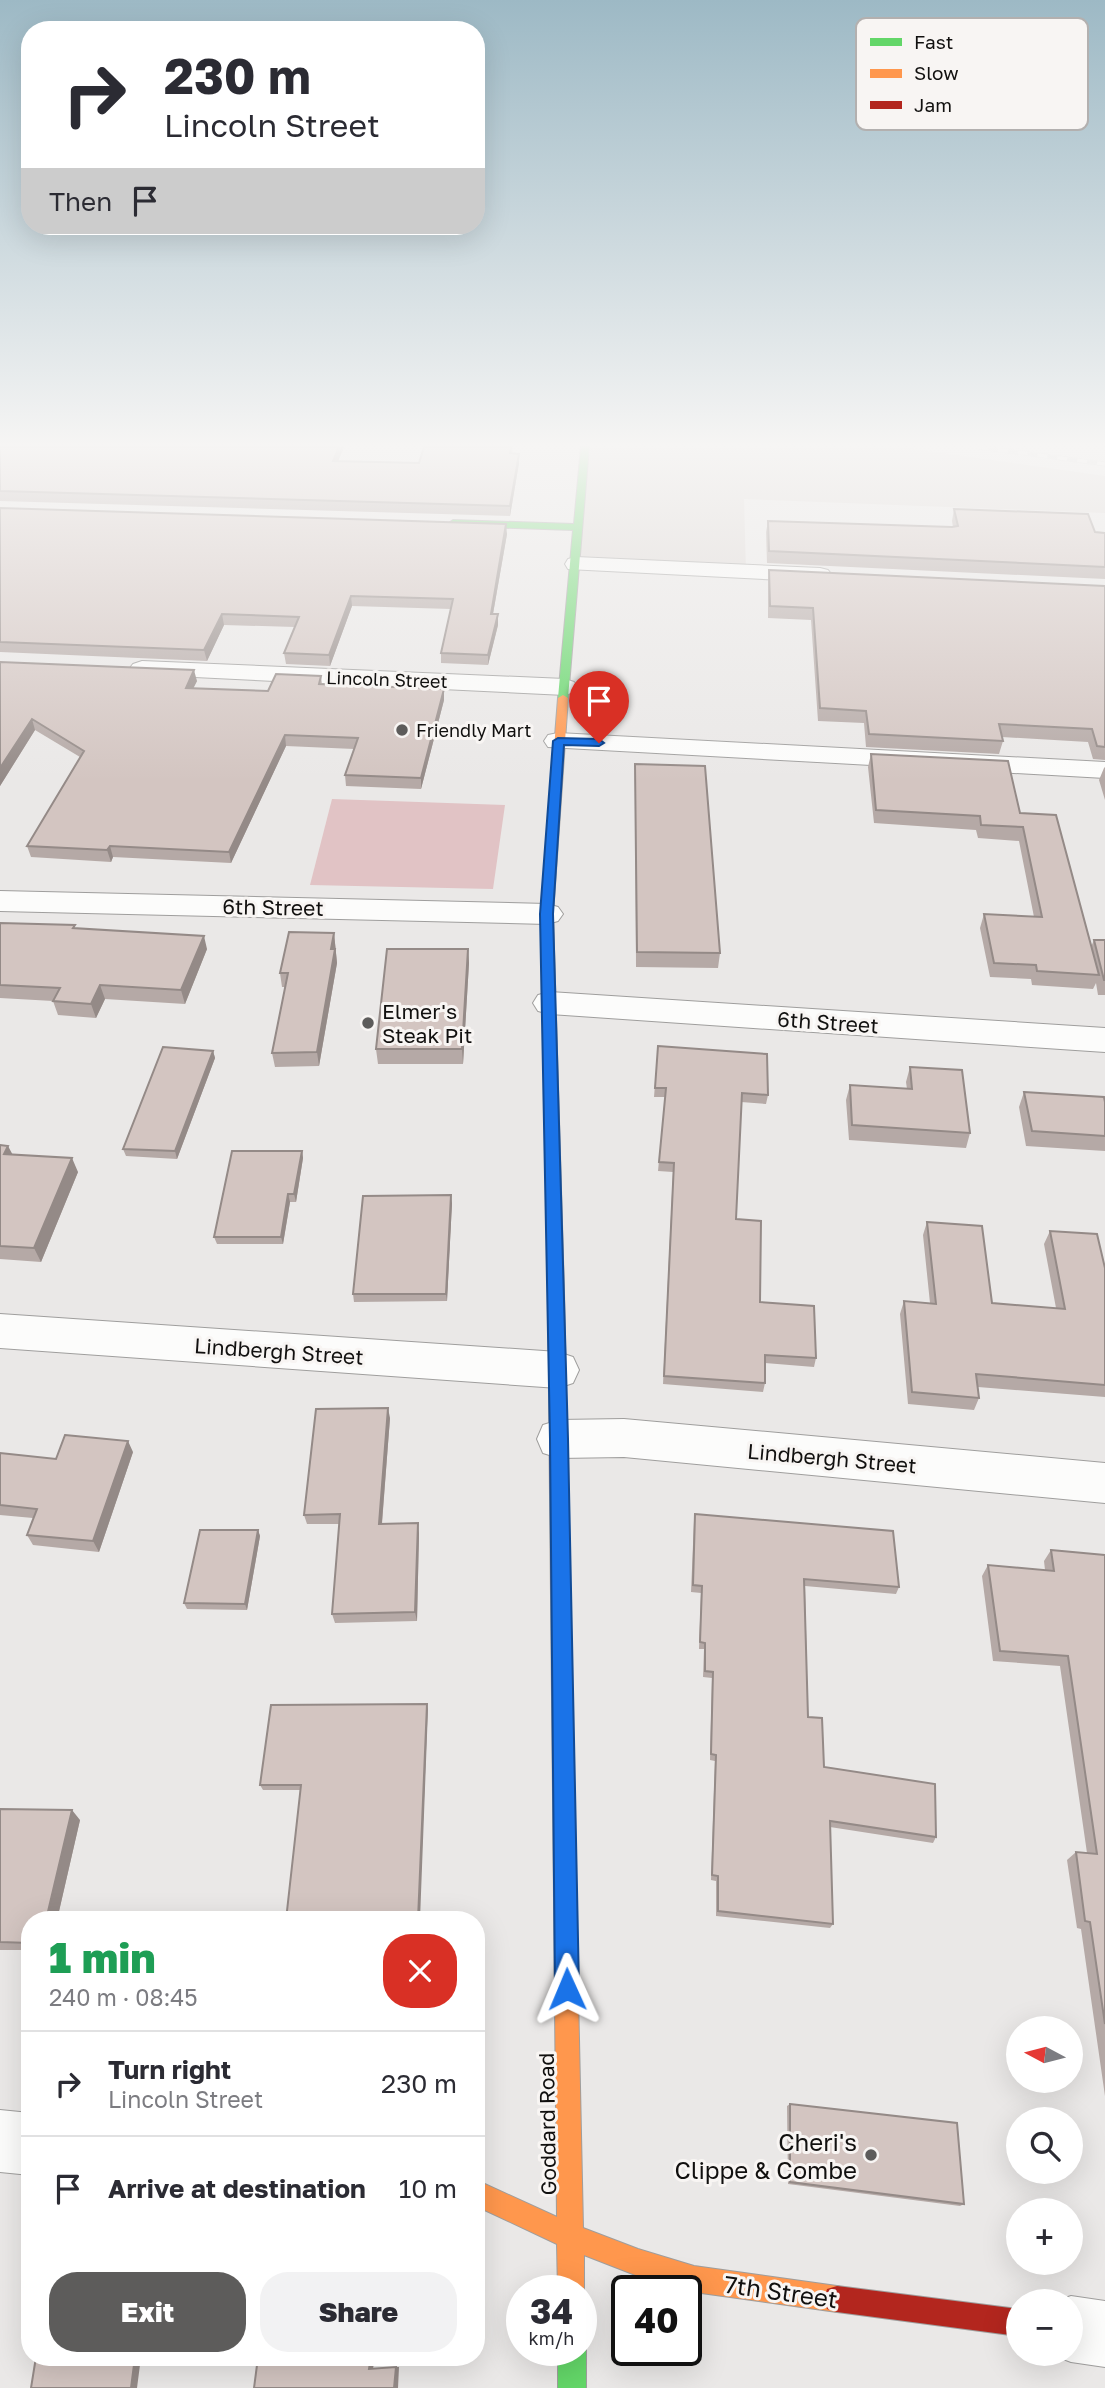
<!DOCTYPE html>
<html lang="en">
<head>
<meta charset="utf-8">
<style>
	body { margin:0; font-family:"Golos Text",sans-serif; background:#f2f2f3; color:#2b2b33; height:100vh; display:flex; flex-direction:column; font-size:26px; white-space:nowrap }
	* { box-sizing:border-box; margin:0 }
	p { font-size:23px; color:#7c7c81 }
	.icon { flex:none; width:38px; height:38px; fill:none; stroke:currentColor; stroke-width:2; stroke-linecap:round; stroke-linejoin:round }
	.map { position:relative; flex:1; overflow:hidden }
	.details { position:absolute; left:21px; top:1911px; width:464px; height:455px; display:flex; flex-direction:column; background:#fff; border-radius:28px; box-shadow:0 7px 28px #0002 }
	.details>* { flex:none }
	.hud { position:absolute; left:21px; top:21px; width:464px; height:214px; border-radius:28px; box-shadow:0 7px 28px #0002; background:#fff; color:#2b2b33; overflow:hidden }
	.needle { width:46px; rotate:277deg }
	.buttons { position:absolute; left:1006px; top:2016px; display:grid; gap:14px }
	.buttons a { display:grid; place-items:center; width:77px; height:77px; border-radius:50%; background:#fff; box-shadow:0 7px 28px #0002; font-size:35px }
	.speed { position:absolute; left:506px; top:2275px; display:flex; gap:14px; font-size:35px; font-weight:700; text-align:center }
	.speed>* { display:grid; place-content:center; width:91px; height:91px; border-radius:50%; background:#fff; box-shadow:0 7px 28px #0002; line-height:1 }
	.speed small { font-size:18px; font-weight:400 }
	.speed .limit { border:4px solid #111; border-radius:10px; background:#fff; color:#111 }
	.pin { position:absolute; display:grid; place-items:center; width:60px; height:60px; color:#fff; margin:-72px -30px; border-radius:50% 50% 50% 0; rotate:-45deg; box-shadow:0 0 7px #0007 }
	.pin .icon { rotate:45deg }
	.me { position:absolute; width:77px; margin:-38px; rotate:359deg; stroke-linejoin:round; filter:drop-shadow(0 0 5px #0008) }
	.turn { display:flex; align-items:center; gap:24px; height:147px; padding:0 28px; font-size:32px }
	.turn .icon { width:91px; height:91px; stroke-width:2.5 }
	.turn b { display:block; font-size:49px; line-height:60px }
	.then { display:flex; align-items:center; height:66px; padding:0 28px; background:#0003; gap:14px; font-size:26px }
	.round { display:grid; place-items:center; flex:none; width:74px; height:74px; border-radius:28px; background:#f2f2f3 }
	.overview { display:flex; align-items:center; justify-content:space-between; height:119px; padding:0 28px }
	h1 { font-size:42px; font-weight:800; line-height:52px; color:#1e9e55 }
	.button { display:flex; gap:14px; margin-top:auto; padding:14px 28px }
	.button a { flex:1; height:80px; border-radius:28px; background:#5d5c5b; color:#fff; font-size:28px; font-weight:800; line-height:80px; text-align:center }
	.button a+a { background:#f2f2f3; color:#2b2b33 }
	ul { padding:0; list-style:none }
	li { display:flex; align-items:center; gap:21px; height:105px; padding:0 28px; border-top:2px solid #e1e1e2 }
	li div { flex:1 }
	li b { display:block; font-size:26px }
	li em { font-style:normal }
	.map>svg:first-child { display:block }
	.built { fill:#dcd6d3 }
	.green { fill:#e1c3c5 }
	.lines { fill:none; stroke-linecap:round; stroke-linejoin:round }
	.street-casing { stroke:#9f9e9d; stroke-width:2 }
	.fast-casing { stroke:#9f9e9d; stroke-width:2 }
	.slow-casing { stroke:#9f9e9d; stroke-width:2 }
	.jam-casing { stroke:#9f9e9d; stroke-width:2 }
	.street { fill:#fcfcfb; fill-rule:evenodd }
	.fast { fill:#63d668; fill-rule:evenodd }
	.slow { fill:#ff974d; fill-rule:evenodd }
	.jam { fill:#b3261e; fill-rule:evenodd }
	.rail-casing { stroke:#cdcccc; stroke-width:5 }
	.rail { stroke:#f8f5f3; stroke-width:3.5; stroke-dasharray:10; stroke-linecap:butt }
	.wall { fill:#b5a9a6 }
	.shaded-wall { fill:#948a87 }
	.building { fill:#d3c5c1; stroke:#948a87; stroke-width:2 }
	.route { fill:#1a73e8; stroke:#114b97; stroke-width:2 }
	.poi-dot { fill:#5d5c5b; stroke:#f8f5f3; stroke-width:2.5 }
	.labels { text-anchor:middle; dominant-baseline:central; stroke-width:6; stroke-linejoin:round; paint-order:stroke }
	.far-street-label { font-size:18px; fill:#11100f; stroke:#f8f5f3 }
	.far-poi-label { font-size:18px; fill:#11100f; stroke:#f8f5f3; text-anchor:start }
	.street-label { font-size:21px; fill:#11100f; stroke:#f8f5f3 }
	.poi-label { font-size:21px; fill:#11100f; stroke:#f8f5f3; text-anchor:start }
	.near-poi-label { font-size:24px; fill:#11100f; stroke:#f8f5f3; text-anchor:end }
	.near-street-label { font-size:24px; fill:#11100f; stroke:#f8f5f3 }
	.key { fill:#f8f5f3; stroke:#b3b0af; stroke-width:2 }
	.key-label { font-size:19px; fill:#11100f }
</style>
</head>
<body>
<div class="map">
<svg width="1105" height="2388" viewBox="0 0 1105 2388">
	<rect width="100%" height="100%" fill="#eae8e7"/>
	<!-- built -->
	<path class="built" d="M 585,447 L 900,447 L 1105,476 L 1105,513 L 744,499 L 746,572 L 576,564 Z"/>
	<!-- green -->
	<path class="green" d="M 332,799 L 505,805 L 493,889 L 310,885 Z"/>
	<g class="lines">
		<!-- street casing -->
		<g class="street-casing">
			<path id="street" d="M 576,557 L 820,568 L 828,570 L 832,575 L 828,580 L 820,582 L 568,569 L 565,564 L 568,559 Z
				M 142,661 L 565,679 L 574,682 L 578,687 L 574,692 L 565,695 L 133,674 L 129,669 L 133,664 Z
				M 558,733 L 1105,762 L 1105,778 L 548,747 L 544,741 L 548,735 Z
				M 0,891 L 547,904 L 558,907 L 563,914 L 558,921 L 547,924 L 0,911 Z
				M 550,992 L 1105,1028 L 1105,1052 L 550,1014 L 538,1011 L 533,1003 L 538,995 Z
				M 0,1314 L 558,1352 L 573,1357 L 579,1370 L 573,1383 L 558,1388 L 0,1348 Z
				M 624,1419 L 1105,1463 L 1105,1503 L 624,1457 L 559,1458 L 543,1453 L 537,1439 L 543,1425 L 559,1420 Z
				M 0,2110 L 30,2113 L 30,2175 L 0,2172 Z
				M 1071,2296 L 1105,2301 L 1105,2367 L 1071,2362 L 1050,2354 L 1071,2354 L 1071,2301 L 1057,2301 Z"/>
		</g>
		<!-- fast casing -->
		<g class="fast-casing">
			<path id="fast" d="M 581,447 L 589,447 L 568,698 L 563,701 L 558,698 L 573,530 L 453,526 L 449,523 L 453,520 L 574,524 Z
				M 582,2340 L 586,2350 L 586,2388 L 558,2388 L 558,2350 L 581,2350 Z"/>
		</g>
		<!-- slow casing -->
		<g class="slow-casing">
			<path id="slow" d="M 563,695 L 568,698 L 553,914 L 564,1293 L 562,1298 L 556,1300 L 550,1298 L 548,1293 L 541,914 L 558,698 Z
				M 565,1887 L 573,1890 L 576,1898 L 583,2228 L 638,2249 L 694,2266 L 837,2286 L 847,2289 L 850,2299 L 847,2309 L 837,2312 L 694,2292 L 638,2276 L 584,2255 L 584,2291 L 581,2299 L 581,2291 L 558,2291 L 557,2244 L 476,2206 L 476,2180 L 557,2217 L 554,1898 L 557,1890 Z"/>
		</g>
		<!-- jam casing -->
		<g class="jam-casing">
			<path id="jam" d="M 556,1286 L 562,1288 L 564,1293 L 576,1898 L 573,1906 L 565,1909 L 557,1906 L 554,1898 L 548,1293 L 550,1288 Z
				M 837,2286 L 1018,2309 L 1018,2336 L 837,2312 L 827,2309 L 824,2299 L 827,2289 Z"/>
		</g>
		<!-- street -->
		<use href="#street" class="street"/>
		<!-- fast -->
		<use href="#fast" class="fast"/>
		<!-- slow -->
		<use href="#slow" class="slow"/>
		<!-- jam -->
		<use href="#jam" class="jam"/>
		<!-- rail casing -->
		<g class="rail-casing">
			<path id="rail" d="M 978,447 L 1105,464"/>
		</g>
		<!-- rail -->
		<use href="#rail" class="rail"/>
	</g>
	<!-- wall -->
	<path class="wall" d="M 0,447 L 344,447 L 338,461 L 419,463 L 424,447 L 513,447 L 512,453 L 519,463 L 510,516 L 0,501 Z
		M 0,508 L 507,534 L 493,614 L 498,614 L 498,625 L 488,665 L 441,663 L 441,653 L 451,609 L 352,606 L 330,666 L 286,664 L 284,653 L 295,627 L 224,625 L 207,661 L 0,652 Z
		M 954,509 L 1095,532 L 1105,533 L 1105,579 L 767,563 L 766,532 L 768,521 L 953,527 L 952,521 Z
		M 769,570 L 1105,586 L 1105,760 L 1093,759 L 1088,742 L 1002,737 L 1003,741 L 999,754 L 866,747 L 864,723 L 818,721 L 811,620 L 768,618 L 768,581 Z
		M 0,662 L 197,681 L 193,688 L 268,691 L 321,676 L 322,684 L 444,700 L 421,789 L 346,786 L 345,775 L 354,749 L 286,746 L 231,863 L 113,857 L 111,862 L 31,857 L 27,846 L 80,757 L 35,730 L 0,786 Z
		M 871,754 L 1020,813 L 1091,947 L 1094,940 L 1105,940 L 1105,995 L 1098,995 L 1096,983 L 1093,989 L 1032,985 L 1031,979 L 990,977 L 980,928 L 984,914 L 1034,917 L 1019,841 L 978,838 L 976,830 L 874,823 L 868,767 Z
		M 635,764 L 720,953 L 718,968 L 636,967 Z
		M 1105,767 L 1105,800 L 1099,780 L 1104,768 Z
		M 0,923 L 75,928 L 207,949 L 185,1004 L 105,999 L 96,1018 L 58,1015 L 53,1001 L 0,998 Z
		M 334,933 L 337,963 L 319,1066 L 275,1067 L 272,1053 L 285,987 L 282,987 L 280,973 Z
		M 468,949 L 469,963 L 463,1064 L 378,1064 L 376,1049 Z
		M 658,1046 L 768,1095 L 766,1104 L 741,1102 L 736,1219 L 760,1302 L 816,1358 L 814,1367 L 765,1363 L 765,1383 L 763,1392 L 663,1384 L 673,1172 L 658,1171 L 665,1097 L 654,1097 Z
		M 213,1051 L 215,1058 L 177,1159 L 126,1156 L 123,1149 Z
		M 910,1067 L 970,1133 L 966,1148 L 849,1140 L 846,1100 L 850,1085 L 907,1089 L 906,1082 Z
		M 1024,1092 L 1105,1102 L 1105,1151 L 1026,1146 L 1019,1107 Z
		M 0,1145 L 13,1155 L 78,1172 L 41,1262 L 0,1259 Z
		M 302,1151 L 303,1158 L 296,1202 L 290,1202 L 283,1244 L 217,1244 L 214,1237 Z
		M 452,1203 L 447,1301 L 354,1302 L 353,1294 Z
		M 927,1222 L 992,1303 L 1056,1308 L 1044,1244 L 1050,1231 L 1105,1268 L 1105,1397 L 978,1387 L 979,1398 L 974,1410 L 908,1404 L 900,1314 L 904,1301 L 930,1303 L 923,1235 Z
		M 390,1418 L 382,1524 L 419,1533 L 417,1621 L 335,1623 L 332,1614 L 340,1524 L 307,1524 L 304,1515 Z
		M 133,1452 L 99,1552 L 33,1545 L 27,1535 L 33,1518 L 0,1515 L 0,1453 L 56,1459 Z
		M 695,1514 L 899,1587 L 896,1594 L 805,1586 L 808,1717 L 824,1767 L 936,1837 L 933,1843 L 830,1827 L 833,1924 L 830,1928 L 716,1916 L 716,1881 L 711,1880 L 715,1761 L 710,1760 L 712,1678 L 703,1677 L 704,1649 L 699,1649 L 701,1593 L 691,1592 L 694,1521 Z
		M 258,1530 L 260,1536 L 247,1610 L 187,1609 L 184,1603 Z
		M 1051,1550 L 1105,1555 L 1105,2096 L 1081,1929 L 1077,1928 L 1067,1860 L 1076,1852 L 1087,1853 L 1060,1666 L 993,1661 L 982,1576 L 988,1565 L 1045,1570 L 1044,1561 Z
		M 428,1709 L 301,1790 L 263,1790 L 260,1785 Z
		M 0,1809 L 80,1820 L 57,1920 L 30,1920 L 30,1950 L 0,1950 Z
		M 790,2104 L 964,2204 L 960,2206 L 788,2184 L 787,2106 Z"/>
	<!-- shaded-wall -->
	<path class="shaded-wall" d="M 339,447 L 344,447 L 334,471 L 333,461 Z
		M 519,454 L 519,463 L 510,516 L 510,506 Z
		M 506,524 L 507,534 L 491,625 L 491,614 Z
		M 351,596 L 352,606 L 330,666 L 329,655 Z
		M 222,614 L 224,625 L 207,661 L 204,650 Z
		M 498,614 L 498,625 L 488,665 L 488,655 Z
		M 194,670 L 197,681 L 188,699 L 186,688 Z
		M 444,689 L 444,700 L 421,789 L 421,778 Z
		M 32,719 L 35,730 L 0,786 L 0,768 Z
		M 285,735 L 286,746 L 231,863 L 229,852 Z
		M 110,846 L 113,857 L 111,862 L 107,850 Z
		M 334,933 L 337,963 L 319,1066 L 317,1052 L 331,949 Z
		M 204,936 L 207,949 L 185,1004 L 181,990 Z
		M 468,949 L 469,963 L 463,1064 L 462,1049 Z
		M 100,985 L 105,999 L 96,1018 L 91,1004 Z
		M 213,1051 L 215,1058 L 177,1159 L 175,1151 Z
		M 8,1146 L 15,1159 L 4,1154 Z
		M 302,1151 L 303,1158 L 296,1202 L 294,1194 Z
		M 72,1158 L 78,1172 L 41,1262 L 34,1248 Z
		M 288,1194 L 290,1202 L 283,1244 L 281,1237 Z
		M 451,1195 L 452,1203 L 447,1301 L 446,1294 Z
		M 388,1408 L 390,1418 L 381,1534 L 379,1524 Z
		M 128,1441 L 133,1452 L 99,1552 L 93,1541 Z
		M 418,1523 L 419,1533 L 417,1621 L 415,1612 Z
		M 258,1530 L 260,1536 L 247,1610 L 245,1604 Z
		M 427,1704 L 428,1709 L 420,1920 L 418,1920 Z
		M 72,1810 L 80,1820 L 57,1920 L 46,1920 Z
		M 135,2357 L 141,2357 L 137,2388 L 131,2388 Z
		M 370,2363 L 374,2363 L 373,2369 L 369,2369 Z
		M 396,2367 L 399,2367 L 398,2388 L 394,2388 Z"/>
	<!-- building -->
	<path class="building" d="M 0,447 L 339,447 L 333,461 L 419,463 L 424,447 L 511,447 L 510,453 L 519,454 L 510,506 L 0,491 Z
		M 0,508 L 506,524 L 491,614 L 498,614 L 488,655 L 441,653 L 453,599 L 351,596 L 329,655 L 284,653 L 299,617 L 222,614 L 204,650 L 0,642 Z
		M 954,509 L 1088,514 L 1095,532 L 1105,533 L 1105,567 L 769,551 L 768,521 L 952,527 L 958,526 Z
		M 769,570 L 1105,586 L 1105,747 L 1097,746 L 1092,729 L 999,724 L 1003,741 L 869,734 L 866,711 L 820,708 L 813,608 L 770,606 Z
		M 0,662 L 194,670 L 186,688 L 268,691 L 276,674 L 321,676 L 319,684 L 444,689 L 421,778 L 345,775 L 358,738 L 285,735 L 229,852 L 110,846 L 107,850 L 27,846 L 84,751 L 32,719 L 0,768 Z
		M 871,754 L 1008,761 L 1020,813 L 1056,815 L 1099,975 L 1037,971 L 1036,965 L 994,963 L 984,914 L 1042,917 L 1023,827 L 981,825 L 980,816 L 876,810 Z
		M 635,764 L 705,766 L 720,953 L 637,952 Z
		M 0,923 L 75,925 L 73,928 L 204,936 L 181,990 L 100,985 L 91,1004 L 53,1001 L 60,988 L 0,985 Z
		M 289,932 L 334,933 L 331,949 L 335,949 L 317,1052 L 272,1053 L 288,973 L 280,973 Z
		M 1094,940 L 1105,940 L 1105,980 L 1104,980 Z
		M 387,949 L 468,949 L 462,1049 L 376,1049 Z
		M 658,1046 L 767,1054 L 768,1095 L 742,1093 L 736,1219 L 761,1221 L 760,1302 L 814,1306 L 816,1358 L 765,1355 L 765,1383 L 664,1376 L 674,1163 L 659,1162 L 666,1088 L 655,1088 Z
		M 163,1047 L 213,1051 L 175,1151 L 123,1149 Z
		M 910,1067 L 962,1070 L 970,1133 L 852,1125 L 850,1085 L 912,1089 Z
		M 1024,1092 L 1104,1097 L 1105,1102 L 1105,1136 L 1032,1131 Z
		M 0,1145 L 8,1146 L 4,1154 L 72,1158 L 34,1248 L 0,1246 Z
		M 232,1151 L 302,1151 L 294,1194 L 288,1194 L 281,1237 L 214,1237 Z
		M 451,1195 L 446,1294 L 353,1294 L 363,1196 Z
		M 927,1222 L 982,1226 L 992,1303 L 1065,1309 L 1050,1231 L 1097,1234 L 1105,1268 L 1105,1385 L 976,1374 L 979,1398 L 912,1392 L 904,1301 L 936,1304 Z
		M 388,1408 L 379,1524 L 418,1523 L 415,1612 L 332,1614 L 340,1514 L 304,1515 L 316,1409 Z
		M 65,1435 L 128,1441 L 93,1541 L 27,1535 L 37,1509 L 0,1505 L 0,1453 L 56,1459 Z
		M 695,1514 L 893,1531 L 899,1587 L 804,1579 L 808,1717 L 822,1718 L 824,1767 L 935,1784 L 936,1837 L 830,1821 L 833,1924 L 718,1911 L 718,1876 L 712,1875 L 716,1755 L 711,1754 L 713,1672 L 705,1671 L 705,1643 L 700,1642 L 702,1586 L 693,1585 Z
		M 200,1530 L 258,1530 L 245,1604 L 184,1603 Z
		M 1051,1550 L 1105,1555 L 1105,2024 L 1090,1922 L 1085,1921 L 1076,1852 L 1097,1854 L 1068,1656 L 1000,1651 L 988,1565 L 1054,1571 Z
		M 427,1704 L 418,1920 L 286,1920 L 301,1785 L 260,1785 L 271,1705 Z
		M 0,1809 L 72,1810 L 46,1920 L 30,1920 L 30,1943 L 0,1942 Z
		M 790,2104 L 957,2123 L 964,2204 L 790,2182 Z
		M 36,2357 L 135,2357 L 131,2388 L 31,2388 Z
		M 370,2363 L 369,2369 L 396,2367 L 394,2388 L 254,2388 L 257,2365 Z"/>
	<!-- sky -->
	<linearGradient id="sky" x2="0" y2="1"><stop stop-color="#9db9c5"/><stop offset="0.57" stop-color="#f6f5f4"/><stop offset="1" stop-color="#f6f5f4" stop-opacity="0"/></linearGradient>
	<rect width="1105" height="781" fill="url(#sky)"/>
	<!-- route -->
	<path class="route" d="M 558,738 L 599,739 L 604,743 L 599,746 L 564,745 L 553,914 L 568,1439 L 579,1989 L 575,1997 L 567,2001 L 558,1997 L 555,1989 L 550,1439 L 540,914 L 553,741 Z"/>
	<!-- markers -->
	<g class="poi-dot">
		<circle cx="402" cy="730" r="7"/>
		<circle cx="368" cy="1023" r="7"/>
		<circle cx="871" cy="2155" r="7"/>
	</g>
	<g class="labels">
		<!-- far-street labels -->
		<g class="far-street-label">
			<text transform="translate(387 679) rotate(2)">Lincoln Street</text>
		</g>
		<!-- far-poi labels -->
		<g class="far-poi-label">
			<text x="416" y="730">Friendly Mart</text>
		</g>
		<!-- street labels -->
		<g class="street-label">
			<text transform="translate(273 907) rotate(1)">6th Street</text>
			<text transform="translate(828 1022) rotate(4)">6th Street</text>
			<text transform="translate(279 1351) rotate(4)">Lindbergh Street</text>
			<text transform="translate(832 1458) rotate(5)">Lindbergh Street</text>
			<text transform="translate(547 2124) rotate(-91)">Goddard Road</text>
		</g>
		<!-- poi labels -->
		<g class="poi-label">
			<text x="382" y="1011">Elmer's<tspan x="382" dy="24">Steak Pit</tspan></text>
		</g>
		<!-- near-poi labels -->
		<g class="near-poi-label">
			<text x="857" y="2141">Cheri's<tspan x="857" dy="28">Clippe &amp; Combe</tspan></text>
		</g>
		<!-- near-street labels -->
		<g class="near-street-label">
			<text transform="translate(781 2291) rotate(8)">7th Street</text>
		</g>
	</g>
	<!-- legend -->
	<rect x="856" y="18" width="232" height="112" rx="10" class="key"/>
	<rect x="870" y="38" width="32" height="8" fill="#63d668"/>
	<rect x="870" y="69" width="32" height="9" fill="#ff974d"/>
	<rect x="870" y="101" width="32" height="8" fill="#b3261e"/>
	<g class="key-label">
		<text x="914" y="49">Fast</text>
		<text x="914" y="80">Slow</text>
		<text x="914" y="112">Jam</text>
	</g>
</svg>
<div class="buttons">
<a><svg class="needle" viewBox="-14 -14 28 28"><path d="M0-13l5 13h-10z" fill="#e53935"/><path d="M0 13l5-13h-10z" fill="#7c7c81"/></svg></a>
<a><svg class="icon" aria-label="search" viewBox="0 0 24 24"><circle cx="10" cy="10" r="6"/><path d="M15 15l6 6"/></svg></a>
<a>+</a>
<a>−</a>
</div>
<div class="speed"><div>34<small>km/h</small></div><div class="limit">40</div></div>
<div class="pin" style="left:599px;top:743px;background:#d93025"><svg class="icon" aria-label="arrive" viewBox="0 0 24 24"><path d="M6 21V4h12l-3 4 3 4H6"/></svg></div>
<svg class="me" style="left:567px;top:1989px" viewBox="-20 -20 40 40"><path d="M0-17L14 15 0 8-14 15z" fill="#1a73e8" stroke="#fff" stroke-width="4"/></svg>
<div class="hud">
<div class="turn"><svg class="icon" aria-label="right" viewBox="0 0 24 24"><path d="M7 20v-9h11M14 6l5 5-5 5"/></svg><div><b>230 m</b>Lincoln Street</div></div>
<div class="then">Then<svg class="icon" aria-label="arrive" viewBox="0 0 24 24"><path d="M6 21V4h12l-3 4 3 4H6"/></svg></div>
</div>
<section class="details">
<div class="overview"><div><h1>1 min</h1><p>240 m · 08:45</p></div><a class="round" style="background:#d93025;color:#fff"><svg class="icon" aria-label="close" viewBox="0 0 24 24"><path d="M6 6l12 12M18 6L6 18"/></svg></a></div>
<ul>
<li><svg class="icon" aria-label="right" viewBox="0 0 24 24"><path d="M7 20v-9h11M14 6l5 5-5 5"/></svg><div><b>Turn right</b><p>Lincoln Street</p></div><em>230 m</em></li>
<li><svg class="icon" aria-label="arrive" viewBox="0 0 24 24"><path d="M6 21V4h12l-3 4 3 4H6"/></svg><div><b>Arrive at destination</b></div><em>10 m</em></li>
</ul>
<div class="button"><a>Exit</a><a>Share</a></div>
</section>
</div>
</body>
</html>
